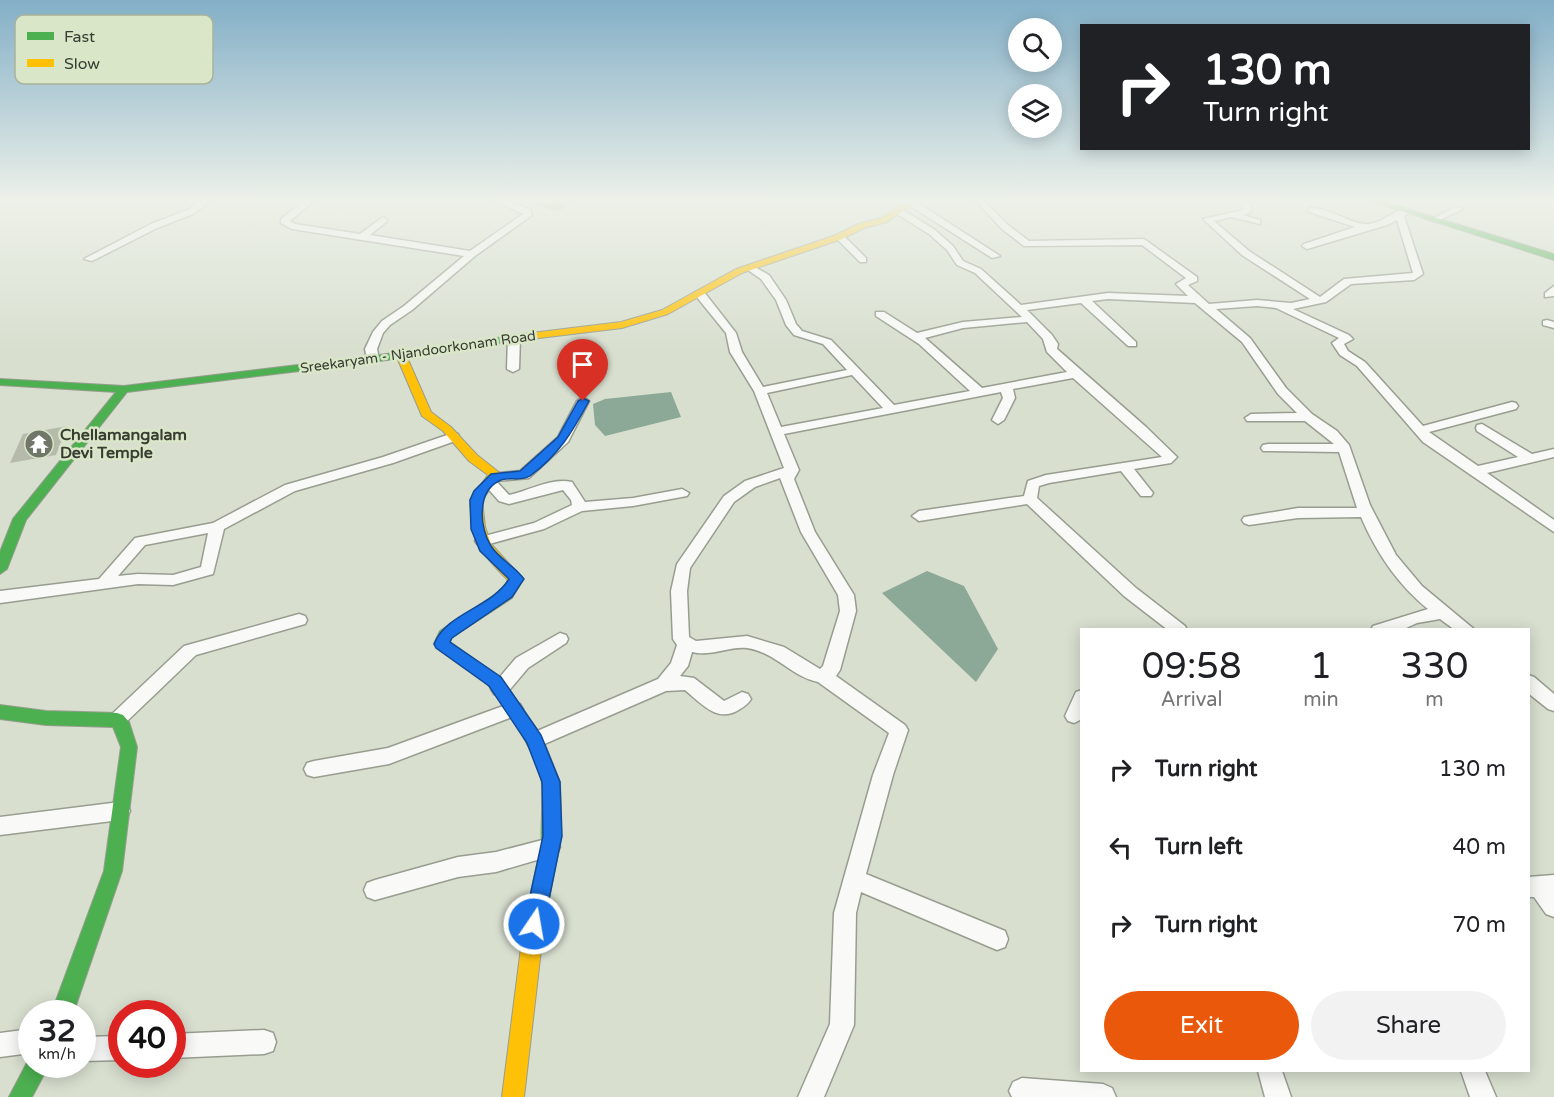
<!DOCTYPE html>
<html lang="en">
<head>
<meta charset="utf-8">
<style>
	body { margin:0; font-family:"Varela Round",sans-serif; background:#f2f2f2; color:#202124; height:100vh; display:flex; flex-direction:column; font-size:22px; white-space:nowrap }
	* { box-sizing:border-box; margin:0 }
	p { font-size:20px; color:#757577 }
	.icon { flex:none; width:33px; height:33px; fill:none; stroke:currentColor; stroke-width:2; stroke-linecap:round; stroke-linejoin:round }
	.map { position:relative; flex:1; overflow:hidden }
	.sheet { position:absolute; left:1080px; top:628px; width:450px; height:444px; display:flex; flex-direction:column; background:#fff; border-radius:0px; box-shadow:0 3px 15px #0003 }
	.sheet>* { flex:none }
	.banner { position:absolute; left:1080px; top:24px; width:450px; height:126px; border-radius:0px; box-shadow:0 3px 15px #0003; background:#202124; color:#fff; overflow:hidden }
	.fabs { position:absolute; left:1008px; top:18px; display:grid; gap:12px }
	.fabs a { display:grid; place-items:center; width:54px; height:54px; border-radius:50%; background:#fff; box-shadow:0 3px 15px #0003; font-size:30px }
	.speed { position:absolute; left:18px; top:1000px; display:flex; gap:12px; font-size:30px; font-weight:700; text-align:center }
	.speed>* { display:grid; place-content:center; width:78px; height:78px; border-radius:50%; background:#fff; box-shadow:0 3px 15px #0003; line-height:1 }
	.speed small { font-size:15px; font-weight:400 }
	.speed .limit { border:9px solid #d22; background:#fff; color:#111 }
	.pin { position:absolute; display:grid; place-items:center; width:51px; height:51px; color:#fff; margin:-62px -26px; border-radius:50% 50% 50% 0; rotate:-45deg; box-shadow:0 0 6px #0007 }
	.pin .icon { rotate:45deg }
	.me { position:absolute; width:66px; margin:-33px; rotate:12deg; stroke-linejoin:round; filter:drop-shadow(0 0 4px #0008) }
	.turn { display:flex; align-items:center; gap:21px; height:126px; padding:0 24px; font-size:27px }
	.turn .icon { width:78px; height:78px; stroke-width:2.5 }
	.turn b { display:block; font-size:42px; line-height:51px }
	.eta { display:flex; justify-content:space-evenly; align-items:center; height:102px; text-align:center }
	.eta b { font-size:36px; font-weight:600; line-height:42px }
	.primary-button { display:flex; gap:12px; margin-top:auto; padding:12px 24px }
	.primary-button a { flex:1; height:69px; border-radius:36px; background:#ea580c; color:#fff; font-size:24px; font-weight:600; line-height:69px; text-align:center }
	.primary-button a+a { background:#f2f2f2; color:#202124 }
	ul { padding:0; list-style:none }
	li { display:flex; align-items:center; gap:18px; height:78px; padding:0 24px }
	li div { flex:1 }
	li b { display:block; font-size:22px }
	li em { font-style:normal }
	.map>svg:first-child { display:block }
	.green { fill:#d4d3c0 }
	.water { fill:#8ca896 }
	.building { fill:#b6baab }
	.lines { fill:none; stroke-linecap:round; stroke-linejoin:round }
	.street-casing { stroke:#989d90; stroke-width:3 }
	.fast-casing { stroke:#989d90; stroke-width:2 }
	.slow-casing { stroke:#989d90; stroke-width:2 }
	.street { fill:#f9faf8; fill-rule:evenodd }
	.fast { fill:#4caf50; fill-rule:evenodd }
	.slow { fill:#ffc107; fill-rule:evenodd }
	.route { fill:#1a73e8; stroke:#114b97; stroke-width:1.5 }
	.labels { text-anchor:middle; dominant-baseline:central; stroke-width:5; stroke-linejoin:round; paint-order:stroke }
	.far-street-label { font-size:14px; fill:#383d31; stroke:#d9e6c8 }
	.poi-label { font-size:16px; font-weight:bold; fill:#383d31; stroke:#d9e6c8; text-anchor:start }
	.key { fill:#d9e6c8; stroke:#a9b39b; stroke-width:1.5 }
	.key-label { font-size:16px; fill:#383d31 }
</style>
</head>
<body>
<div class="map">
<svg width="1554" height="1097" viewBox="0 0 1554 1097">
	<rect width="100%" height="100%" fill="#d8dfcf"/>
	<!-- green -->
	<path class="green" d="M 319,199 L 409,199 L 405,202 L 336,210 L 317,201 Z"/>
	<!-- water -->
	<path class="water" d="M 508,199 L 574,199 L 575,201 L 558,211 Z
		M 671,392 L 681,417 L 605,436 L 595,425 L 593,404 L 605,399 Z
		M 927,571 L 964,586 L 998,649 L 976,682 L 882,593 Z"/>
	<!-- building -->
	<path class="building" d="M 67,426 L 56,455 L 10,463 L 23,434 Z"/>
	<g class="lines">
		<!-- street casing -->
		<g class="street-casing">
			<path id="street" d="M 201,199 L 209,199 L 208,203 L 193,214 L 157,228 L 92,261 L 84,259 L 151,224 L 187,210 Z
				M 307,199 L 316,199 L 290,221 L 295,224 L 360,234 L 383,217 L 387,220 L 386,222 L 370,235 L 470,251 L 523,214 L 490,199 L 501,199 L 530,209 L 532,215 L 475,256 L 412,310 L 390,325 L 383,333 L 377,349 L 379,359 L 373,362 L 367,359 L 365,349 L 373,332 L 382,321 L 404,306 L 464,256 L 292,229 L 281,223 L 281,219 Z
				M 974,199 L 982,199 L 1008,225 L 1029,241 L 1144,239 L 1197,277 L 1197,281 L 1188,285 L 1209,304 L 1257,300 L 1291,303 L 1310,299 L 1242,255 L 1203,219 L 1243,210 L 1243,199 L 1251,199 L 1251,212 L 1243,215 L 1260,220 L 1260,224 L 1232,217 L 1214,221 L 1249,251 L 1320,297 L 1344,279 L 1413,273 L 1397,220 L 1387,225 L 1307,249 L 1302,246 L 1304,244 L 1355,227 L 1309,212 L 1309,208 C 1328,207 1346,222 1364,224 C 1381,226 1394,208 1409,209 L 1409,213 L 1404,216 L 1423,274 L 1414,280 L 1351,284 L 1326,302 L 1293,309 L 1349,335 L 1353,339 L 1344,344 L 1348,351 L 1365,362 L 1423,426 L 1512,402 L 1516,403 L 1518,406 L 1516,409 L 1429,432 L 1478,466 L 1518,457 L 1477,431 L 1476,428 L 1477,425 L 1482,424 L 1532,454 L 1554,449 L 1554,457 L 1487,473 L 1554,520 L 1554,532 L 1423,442 L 1357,366 L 1340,355 L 1332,343 L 1339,338 L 1276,308 L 1257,306 L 1216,309 L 1250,338 L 1286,388 L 1312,414 L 1337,431 L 1349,445 L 1370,505 L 1396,555 L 1422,586 L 1475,630 L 1455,630 L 1440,619 L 1417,623 L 1402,630 L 1371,630 L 1373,626 L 1428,609 C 1398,585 1376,552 1361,517 L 1298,518 L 1249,525 L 1244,523 L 1242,520 L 1244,517 L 1298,508 L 1357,508 L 1339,452 L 1263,451 L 1261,448 L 1263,445 L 1268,444 L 1334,444 L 1305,421 L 1247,421 L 1245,418 L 1251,414 L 1297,413 L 1278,394 L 1242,342 L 1195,303 L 1108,299 L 1092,301 L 1136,342 L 1136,346 L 1128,346 L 1081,303 L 1027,310 L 1052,335 L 1058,344 L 1057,349 L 1146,427 L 1177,457 L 1171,463 L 1134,469 L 1153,493 L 1151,496 L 1141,496 L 1121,471 L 1049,483 L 1039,486 L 1037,498 L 1136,588 L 1185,626 L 1187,630 L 1168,630 L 1124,596 L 1027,504 L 919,521 L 912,516 L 919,511 L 1024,496 L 1028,481 L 1046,475 L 1162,457 L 1073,378 L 1013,389 L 1015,398 L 1004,420 L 998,424 L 992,420 L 1003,398 L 1001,392 L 784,434 L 799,470 L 794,479 L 815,532 L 854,595 L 856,611 L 840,670 L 836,676 L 905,725 L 908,730 L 893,775 L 866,874 L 1005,931 L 1008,939 L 1005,947 L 997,950 L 861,892 L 856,913 L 854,1025 L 824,1097 L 798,1097 L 830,1024 L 834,913 L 873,775 L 889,733 L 818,682 C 792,677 775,652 747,648 C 730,646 710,657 692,652 L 688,666 L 680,676 L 694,678 L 724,701 L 742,692 L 748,694 L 751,699 C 748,704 745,706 740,709 C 718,724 702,704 685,690 L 666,691 L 542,745 L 535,748 L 528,745 L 526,740 L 528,735 L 658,679 L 671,663 L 677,645 L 673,639 L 671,591 L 677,564 L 724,496 L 745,481 L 784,468 L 754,391 L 730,352 L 726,333 L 696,296 L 696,292 L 704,292 L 736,333 L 742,352 L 763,387 L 847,370 L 823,344 L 794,335 L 786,325 L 776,300 L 761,279 L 745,268 L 753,266 L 769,275 L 786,300 L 796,324 L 802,331 L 831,340 L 894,405 L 970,391 L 919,344 L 876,316 L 876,312 L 884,312 L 917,333 L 963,322 L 1022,317 L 975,273 L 957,265 L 947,250 L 929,234 L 897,214 L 897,210 L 903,210 L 935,230 L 953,246 L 963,261 L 981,269 L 1021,305 L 1108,293 L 1188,296 L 1176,284 L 1186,278 L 1142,245 L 1024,246 L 1002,229 ZM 1027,322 L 1043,339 L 1047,352 L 1067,372 L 982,388 L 925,338 L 963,328 ZM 852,375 L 883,408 L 781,427 L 767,393 ZM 780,478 L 801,532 L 838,595 L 840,611 L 823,666 L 820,669 L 784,647 L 747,636 L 696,641 L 689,637 L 687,591 L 690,568 L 734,502 L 755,487 Z
				M 912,200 L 915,201 L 1000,256 L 992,258 L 909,205 L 908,203 Z
				M 1456,207 L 1463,209 L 1436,222 L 1429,220 Z
				M 837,235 L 843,235 L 866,258 L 866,262 L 860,262 L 837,239 Z
				M 1554,286 L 1554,296 L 1545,297 L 1545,293 Z
				M 1547,320 L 1554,322 L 1554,328 L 1543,325 L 1543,321 Z
				M 514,335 L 520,338 L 519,369 L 513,372 L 507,369 L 508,338 Z
				M 583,397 L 589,401 L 568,442 L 529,478 L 496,481 L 509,495 C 528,491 552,477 572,482 L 585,502 L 633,498 L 682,489 L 689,493 L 687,496 L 633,506 L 582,511 L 544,529 L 482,546 L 477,544 L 475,541 L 477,538 L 534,523 L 572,505 L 571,500 L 563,490 L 509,504 L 499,501 L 483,483 L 489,479 L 490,474 L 520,471 L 558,437 L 577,401 Z
				M 453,433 L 458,434 L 459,437 L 458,440 L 393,463 L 295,491 L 224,529 L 213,574 L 173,585 L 138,584 L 0,603 L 0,591 L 99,579 L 135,538 L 213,523 L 285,485 L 383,457 ZM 208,533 L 201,567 L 173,575 L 138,574 L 118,576 L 145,545 Z
				M 299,614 L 305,616 L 307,620 L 305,624 L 196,655 L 123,725 L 117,727 L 111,725 L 108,720 L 111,715 L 184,646 Z
				M 560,633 L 566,635 L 568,639 L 566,643 L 528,668 L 506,694 L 500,696 L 494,694 L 491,689 L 494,684 L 516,658 Z
				M 1528,675 L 1534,677 L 1554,694 L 1554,711 L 1548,709 L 1528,693 Z
				M 1082,690 L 1082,719 L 1074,723 L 1068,721 L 1065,716 L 1076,692 Z
				M 514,702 L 520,704 L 523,709 L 520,714 L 389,764 L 314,777 L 307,775 L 304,769 L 307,763 L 314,761 L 388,748 Z
				M 120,802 L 127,805 L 130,811 L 127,817 L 120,820 L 0,835 L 0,817 Z
				M 550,838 L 557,840 L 560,847 L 557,854 L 496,872 L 458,877 L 375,900 L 367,897 L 364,890 L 367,883 L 375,880 L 458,857 L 496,852 Z
				M 1554,875 L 1554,917 L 1546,914 L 1534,897 L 1528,897 L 1528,877 Z
				M 23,1030 L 32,1033 L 32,1057 L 23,1054 L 0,1057 L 0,1033 Z
				M 264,1030 L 273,1033 L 276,1042 L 273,1051 L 264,1054 L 172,1058 L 172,1034 Z
				M 122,1036 L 122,1060 L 82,1061 L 82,1037 Z
				M 1258,1071 L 1282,1071 L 1291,1097 L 1265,1097 Z
				M 1461,1071 L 1485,1071 L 1496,1097 L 1470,1097 Z
				M 1022,1078 L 1103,1084 L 1112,1088 L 1116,1097 L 1012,1097 L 1009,1091 L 1013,1082 Z"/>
		</g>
		<!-- fast casing -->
		<g class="fast-casing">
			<path id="fast" d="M 1364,199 L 1375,199 L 1554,254 L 1554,260 Z
				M 531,333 L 535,334 L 535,338 L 373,362 L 127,392 L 26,520 L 7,569 L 0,574 L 0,552 L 13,519 L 116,392 L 0,385 L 0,379 L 124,386 L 373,356 Z
				M 512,581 L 519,586 L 512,598 L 451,638 L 450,642 L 501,678 L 541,735 L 560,782 L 561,836 L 557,853 L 550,855 L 543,853 C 539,842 544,800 542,784 C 540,761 506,703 489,686 C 475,672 453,660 437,648 L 434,644 L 440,631 L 502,590 L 507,583 Z
				M 0,705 L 46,711 L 117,713 L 123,715 L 129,722 L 137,747 L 122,871 L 73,1014 L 51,1014 L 104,871 L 121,747 L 113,727 L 46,725 L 0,719 Z
				M 30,1057 L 32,1065 L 49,1065 L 32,1097 L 9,1097 Z"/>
		</g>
		<!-- slow casing -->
		<g class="slow-casing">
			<path id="slow" d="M 911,199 L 920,199 L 887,222 L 864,228 L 842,239 L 742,273 L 668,314 L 622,328 L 531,339 L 526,336 L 531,333 L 621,322 L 662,310 L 736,269 L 836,235 L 858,224 L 881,218 Z
				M 401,352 L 406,355 L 431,412 L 451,427 L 477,455 L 501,474 L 482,500 L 485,527 L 491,544 L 523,579 L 517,589 L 507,589 L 505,586 L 508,580 C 480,553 472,539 470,500 L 488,475 L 469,461 L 443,431 L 422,416 L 396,355 Z
				M 550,839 L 557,841 L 559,847 L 544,924 L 524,1097 L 502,1097 L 524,924 L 541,847 L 543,841 Z"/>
		</g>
		<!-- street -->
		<use href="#street" class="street"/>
		<!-- fast -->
		<use href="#fast" class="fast"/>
		<!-- slow -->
		<use href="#slow" class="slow"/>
	</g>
	<!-- sky -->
	<linearGradient id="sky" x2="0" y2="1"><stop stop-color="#83afc7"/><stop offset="0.57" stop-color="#edf1e9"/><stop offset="1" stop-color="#edf1e9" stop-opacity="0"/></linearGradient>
	<rect width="1554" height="352" fill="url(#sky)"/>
	<!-- route -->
	<path class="route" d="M 583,398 L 589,401 C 573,431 558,456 530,476 C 521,482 508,476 499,481 C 476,492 480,529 491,546 C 499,559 515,566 524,579 L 512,597 L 452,638 L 450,642 L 501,677 L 541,735 L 560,782 L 562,836 L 544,924 L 542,931 L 534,934 L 527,931 L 524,924 L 543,836 L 542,782 L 527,743 L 489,686 L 436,648 L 434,644 C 446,613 491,608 509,579 L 480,551 L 471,529 L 470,500 L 474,491 L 491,474 L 520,471 L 558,437 L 578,401 Z"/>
	<!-- icons -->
	<defs>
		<g id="temple-disc" transform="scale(1.5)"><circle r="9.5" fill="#707668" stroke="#d9e6c8"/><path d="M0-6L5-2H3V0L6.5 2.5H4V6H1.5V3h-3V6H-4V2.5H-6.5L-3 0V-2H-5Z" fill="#fff"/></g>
	</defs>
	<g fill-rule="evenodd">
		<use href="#temple-disc" x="39" y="444"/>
	</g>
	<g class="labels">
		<!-- far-street labels -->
		<g class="far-street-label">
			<text transform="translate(418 352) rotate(-8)">Sreekaryam - Njandoorkonam Road</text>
		</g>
		<!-- poi labels -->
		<g class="poi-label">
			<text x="60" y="435">Chellamangalam<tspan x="60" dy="18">Devi Temple</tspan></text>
		</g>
	</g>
	<!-- legend -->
	<rect x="15" y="15" width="198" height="69" rx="9" class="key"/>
	<rect x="27" y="32" width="27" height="8" fill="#4caf50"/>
	<rect x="27" y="59" width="27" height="8" fill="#ffc107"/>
	<g class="key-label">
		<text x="64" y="42">Fast</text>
		<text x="64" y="69">Slow</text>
	</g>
</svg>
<div class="fabs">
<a><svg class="icon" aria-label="search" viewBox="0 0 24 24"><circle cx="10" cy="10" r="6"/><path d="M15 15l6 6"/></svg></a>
<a><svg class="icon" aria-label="layers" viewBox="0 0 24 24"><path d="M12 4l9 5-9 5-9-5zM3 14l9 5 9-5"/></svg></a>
</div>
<div class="speed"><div>32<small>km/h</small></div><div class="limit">40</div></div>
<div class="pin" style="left:583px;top:401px;background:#d93025"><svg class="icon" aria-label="arrive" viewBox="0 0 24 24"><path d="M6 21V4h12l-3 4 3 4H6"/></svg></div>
<svg class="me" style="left:534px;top:924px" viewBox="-20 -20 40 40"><circle r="17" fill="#1a73e8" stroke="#fff" stroke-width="3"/><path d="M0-11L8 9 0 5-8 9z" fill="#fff"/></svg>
<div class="banner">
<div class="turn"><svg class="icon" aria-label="right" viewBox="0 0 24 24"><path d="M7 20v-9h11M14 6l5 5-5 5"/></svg><div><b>130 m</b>Turn right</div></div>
</div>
<section class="sheet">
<div class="eta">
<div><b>09:58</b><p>Arrival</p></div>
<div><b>1</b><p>min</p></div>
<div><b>330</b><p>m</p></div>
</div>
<ul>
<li><svg class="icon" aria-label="right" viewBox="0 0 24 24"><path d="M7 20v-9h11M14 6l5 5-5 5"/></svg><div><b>Turn right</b></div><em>130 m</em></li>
<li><svg class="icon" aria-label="left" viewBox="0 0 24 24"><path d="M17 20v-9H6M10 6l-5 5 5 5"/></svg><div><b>Turn left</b></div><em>40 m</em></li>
<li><svg class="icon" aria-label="right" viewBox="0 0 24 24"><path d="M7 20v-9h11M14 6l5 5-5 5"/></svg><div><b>Turn right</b></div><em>70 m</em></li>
</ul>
<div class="primary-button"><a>Exit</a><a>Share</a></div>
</section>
</div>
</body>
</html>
